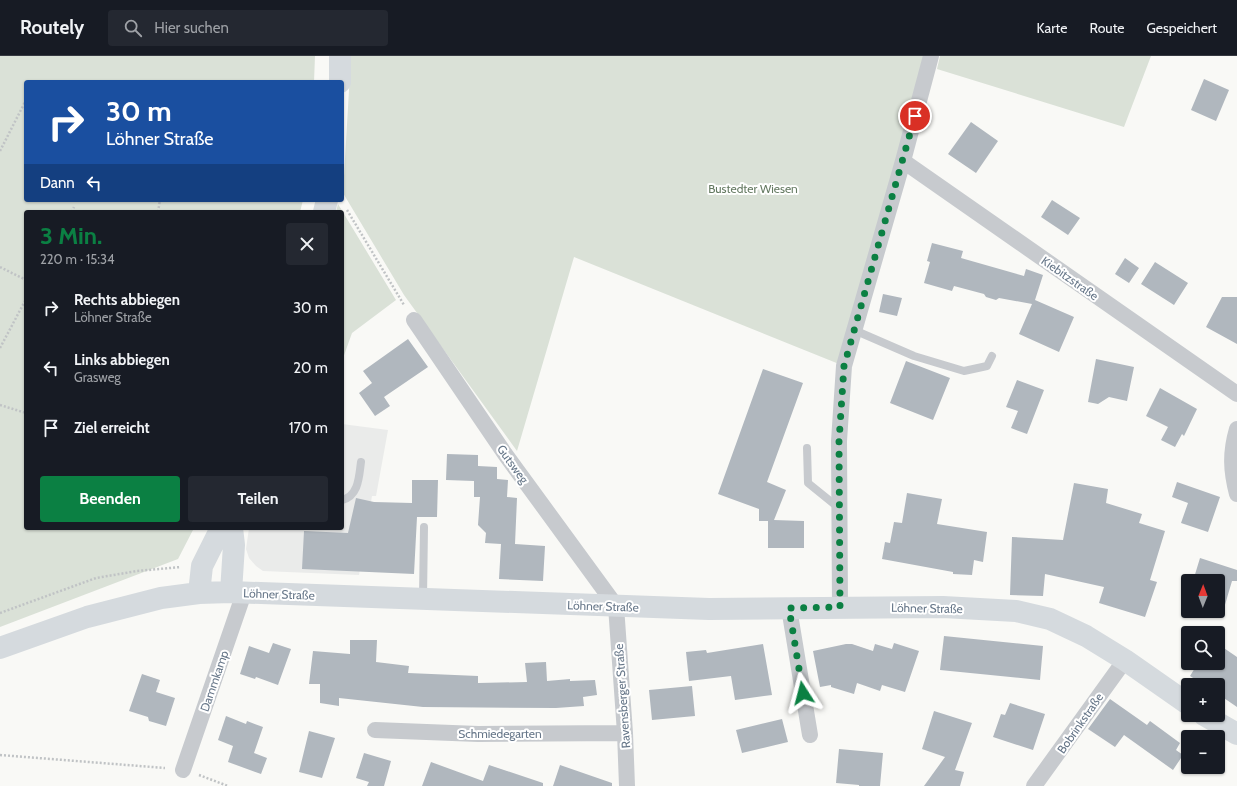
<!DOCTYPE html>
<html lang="de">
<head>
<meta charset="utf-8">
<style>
	body { margin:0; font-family:Cabin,sans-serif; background:#242831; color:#f1f3f6; height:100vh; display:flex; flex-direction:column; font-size:15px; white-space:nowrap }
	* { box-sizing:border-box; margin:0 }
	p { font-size:13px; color:#9ea1a6 }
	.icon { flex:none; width:22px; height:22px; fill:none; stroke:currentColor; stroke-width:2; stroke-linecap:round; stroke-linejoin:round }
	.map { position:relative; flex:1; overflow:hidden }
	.side { position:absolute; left:24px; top:154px; width:320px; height:320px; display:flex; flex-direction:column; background:#171b24; border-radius:4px; box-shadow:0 1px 3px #0004 }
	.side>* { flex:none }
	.top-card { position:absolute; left:24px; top:24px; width:320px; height:122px; border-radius:4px; box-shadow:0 1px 3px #0004; background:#1a4fa0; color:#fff; overflow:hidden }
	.needle { width:26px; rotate:1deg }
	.tools { position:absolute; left:1181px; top:518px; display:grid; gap:8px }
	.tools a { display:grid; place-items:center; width:44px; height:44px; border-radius:4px; background:#171b24; box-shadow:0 1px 3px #0004; font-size:20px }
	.pin { position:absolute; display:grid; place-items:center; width:34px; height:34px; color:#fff; margin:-17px; border:2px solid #fff; border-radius:50%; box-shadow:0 1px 4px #0007 }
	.me { position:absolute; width:44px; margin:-22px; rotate:351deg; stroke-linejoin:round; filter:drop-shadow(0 0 3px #0008) }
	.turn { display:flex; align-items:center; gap:14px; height:84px; padding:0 16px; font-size:18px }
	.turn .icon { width:52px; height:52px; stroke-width:2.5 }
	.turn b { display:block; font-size:28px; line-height:34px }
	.then { display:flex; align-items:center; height:38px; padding:0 16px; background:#0003; gap:8px; font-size:15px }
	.round { display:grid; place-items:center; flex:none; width:42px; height:42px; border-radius:4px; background:#242831 }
	.headline { display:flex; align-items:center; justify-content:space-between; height:68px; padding:0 16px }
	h1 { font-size:24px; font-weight:800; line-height:30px; color:#0b8043 }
	.action { display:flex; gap:8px; margin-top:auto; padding:8px 16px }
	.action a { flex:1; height:46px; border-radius:4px; background:#0b8043; color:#fff; font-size:16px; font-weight:800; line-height:46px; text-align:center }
	.action a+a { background:#242831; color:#f1f3f6 }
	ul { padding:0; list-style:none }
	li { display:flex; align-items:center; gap:12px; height:60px; padding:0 16px }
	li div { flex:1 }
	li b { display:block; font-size:15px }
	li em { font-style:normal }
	header { display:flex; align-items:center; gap:24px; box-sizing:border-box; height:56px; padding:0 20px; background:#171b24; border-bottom:1px solid #363941 }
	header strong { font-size:19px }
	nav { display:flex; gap:22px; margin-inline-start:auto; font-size:14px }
	.search { width:280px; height:36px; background:#242831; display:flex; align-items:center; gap:10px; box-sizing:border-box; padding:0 14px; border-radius:4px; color:#9ea1a6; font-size:15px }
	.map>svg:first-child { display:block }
	.built { fill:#eaebea }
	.green { fill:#dae1d7 }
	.building { fill:#b0b7be }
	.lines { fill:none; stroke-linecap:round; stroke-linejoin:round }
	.path { stroke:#c0c3c5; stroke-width:2.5; stroke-dasharray:2 2; stroke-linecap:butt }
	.lane { stroke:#c7cace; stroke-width:8 }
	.street { stroke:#c7cace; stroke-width:16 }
	.secondary { stroke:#d5dade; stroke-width:22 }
	.route { stroke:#0b8043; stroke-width:7; stroke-dasharray:0 12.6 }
	.labels { text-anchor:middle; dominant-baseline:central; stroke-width:4; stroke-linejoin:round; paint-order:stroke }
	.park-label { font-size:12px; fill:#657a62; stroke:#fff }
	.street-label { font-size:12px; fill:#677789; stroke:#fff }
</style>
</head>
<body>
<header>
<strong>Routely</strong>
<div class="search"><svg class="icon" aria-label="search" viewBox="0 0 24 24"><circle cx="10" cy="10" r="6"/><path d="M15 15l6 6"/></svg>Hier suchen</div>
<nav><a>Karte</a><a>Route</a><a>Gespeichert</a></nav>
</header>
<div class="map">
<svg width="1237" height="730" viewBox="0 0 1237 730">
	<rect width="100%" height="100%" fill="#f9f9f6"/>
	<!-- built -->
	<path class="built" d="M 342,368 L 388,374 L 376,440 L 372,440 L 359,519 L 263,515 L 256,510 L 249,502 L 246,493 L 249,472 L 342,472 Z"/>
	<!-- green -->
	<path class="green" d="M 0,0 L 315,0 L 314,26 L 26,26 L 26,144 L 303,144 L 300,156 L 26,156 L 26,472 L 194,472 L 178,503 L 0,571 Z
		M 351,0 L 924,0 L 887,143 L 839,308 L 574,201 L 517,395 L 404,239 L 343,137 Z
		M 940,0 L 1151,0 L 1124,71 L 937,13 Z
		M 338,148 L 396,244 L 352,277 L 342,305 L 342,156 L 336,156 Z"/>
	<!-- building -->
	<path class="building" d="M 1204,23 L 1229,34 L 1216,65 L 1191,54 Z
		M 971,66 L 998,85 L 976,117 L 948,98 Z
		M 1052,144 L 1080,162 L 1068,179 L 1041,161 Z
		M 932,187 L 963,195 L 961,202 L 1024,220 L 1026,213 L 1043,219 L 1035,244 L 1074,261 L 1059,296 L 1019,278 L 1032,248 L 999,242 L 996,244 L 986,241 L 984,238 L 954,230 L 952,235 L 924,227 L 930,206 L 927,205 Z
		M 1125,202 L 1139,212 L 1129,227 L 1115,218 Z
		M 1155,206 L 1188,227 L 1174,249 L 1141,228 Z
		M 883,238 L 902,242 L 897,260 L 879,256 Z
		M 1222,241 L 1237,241 L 1237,288 L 1206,271 Z
		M 408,283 L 428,311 L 384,341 L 390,350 L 375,360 L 359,337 L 372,327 L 363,315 Z
		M 1096,303 L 1134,311 L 1127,345 L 1109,341 L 1098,348 L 1088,346 Z
		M 906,305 L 950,322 L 933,364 L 890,347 Z
		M 763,313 L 803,327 L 767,426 L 786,434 L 774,464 L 804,465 L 804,492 L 768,492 L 768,465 L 759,465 L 759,453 L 718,438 Z
		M 1017,324 L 1044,334 L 1027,378 L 1011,372 L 1018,355 L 1006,351 Z
		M 1160,332 L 1197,353 L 1184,380 L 1182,378 L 1175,391 L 1161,384 L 1168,371 L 1146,360 Z
		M 447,398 L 478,399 L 478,410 L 497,411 L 497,423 L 508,424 L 507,441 L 517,442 L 515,488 L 545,490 L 543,525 L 499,523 L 501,488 L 485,487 L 486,477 L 478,469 L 480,441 L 474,441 L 474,425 L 446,424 Z
		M 412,424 L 438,424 L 437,461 L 417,461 L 414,518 L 302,513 L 304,475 L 348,477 L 356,442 L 374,446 L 412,447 Z
		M 1177,426 L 1220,441 L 1208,476 L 1181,467 L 1188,447 L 1172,441 Z
		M 1074,427 L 1108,433 L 1106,447 L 1142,458 L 1139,467 L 1165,475 L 1150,524 L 1157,526 L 1145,561 L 1099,547 L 1104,531 L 1045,518 L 1043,540 L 1010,539 L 1012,481 L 1063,484 Z
		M 907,437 L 942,443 L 937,468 L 987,476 L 983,506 L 974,504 L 972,519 L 953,518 L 953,516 L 882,503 L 885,486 L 890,487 L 894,466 L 902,467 Z
		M 1200,502 L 1237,514 L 1237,525 L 1232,525 L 1222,559 L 1218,559 L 1218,525 L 1193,525 Z
		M 944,580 L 1043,590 L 1040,624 L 940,614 Z
		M 350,584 L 377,584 L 376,606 L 409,610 L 408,617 L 478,620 L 478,627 L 527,626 L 525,607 L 546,606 L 547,625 L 570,623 L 570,625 L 595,624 L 597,639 L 583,641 L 584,650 L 556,652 L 423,651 L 339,642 L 339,650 L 320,647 L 320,628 L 309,628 L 313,595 L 350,598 Z
		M 273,587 L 291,593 L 278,629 L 256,621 L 255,623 L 240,618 L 249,590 L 269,597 Z
		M 894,587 L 919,595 L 905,636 L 882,629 L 880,635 L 857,627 L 854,638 L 831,631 L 831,629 L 820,631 L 813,595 L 846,588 L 852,588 L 873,595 L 875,588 L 892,593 Z
		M 763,588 L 772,639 L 735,644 L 731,620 L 689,625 L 686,596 L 706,594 L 707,597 Z
		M 1218,588 L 1237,601 L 1237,651 L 1218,638 L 1218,629 L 1204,629 L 1190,620 L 1198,607 L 1218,607 Z
		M 142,618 L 160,624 L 156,636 L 175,642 L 166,670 L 149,665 L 148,661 L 129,655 Z
		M 692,630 L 695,660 L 652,664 L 649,634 Z
		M 1110,643 L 1147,669 L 1150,665 L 1180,687 L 1176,694 L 1183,699 L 1173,714 L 1124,679 L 1115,691 L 1088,673 Z
		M 1010,647 L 1045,658 L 1033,694 L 993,681 L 1001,658 L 1005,659 Z
		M 934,655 L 972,667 L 955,714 L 964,716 L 960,730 L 924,730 L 945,701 L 922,693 Z
		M 226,660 L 246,668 L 247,665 L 263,671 L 254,697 L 267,702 L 261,718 L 228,706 L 233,690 L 218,684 Z
		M 782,663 L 788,686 L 742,697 L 736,674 Z
		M 309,675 L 335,682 L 322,722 L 299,716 Z
		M 839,693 L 883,697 L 880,730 L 859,730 L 859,729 L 836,727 Z
		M 364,697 L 391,705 L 384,730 L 367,730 L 369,726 L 356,722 Z
		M 431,706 L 483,725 L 489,709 L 543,727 L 543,730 L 422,730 Z
		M 560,709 L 612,727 L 612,730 L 553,730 Z"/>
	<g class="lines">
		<!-- path -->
		<path class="path" d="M 0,95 L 26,44
			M 347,154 L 404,249
			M 72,156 L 74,151
			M 158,156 L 160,144
			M 0,211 L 26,224
			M 0,292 L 26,243
			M 0,349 L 26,357
			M 0,557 L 96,522 L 137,515 L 181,511
			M 0,699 L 165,712
			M 199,719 L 228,730"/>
		<!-- lane -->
		<path class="lane" d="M 854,274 L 914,300 L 964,315 L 987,310 L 992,300
			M 807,392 L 808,427 L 839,452
			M 342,444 C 359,440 359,420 361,406
			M 423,542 L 424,471"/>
		<!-- street -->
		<path class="street" d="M 903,105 L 1237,338
			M 414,264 L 505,398 L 616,550 L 625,677 L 627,730
			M 1237,373 C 1230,397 1231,415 1237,438
			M 840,551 L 839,385 L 844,310 L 903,105 L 931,0
			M 789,552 L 810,679
			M 375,674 L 478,678 L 625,677
			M 183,714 L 244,537
			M 1034,730 L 1125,604"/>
		<!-- secondary -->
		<path class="secondary" d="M 340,0 L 340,26
			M 324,156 L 327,144
			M 231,536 L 234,489 L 232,472
			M 199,537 L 202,510 L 221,472
			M 0,592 L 87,561 L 161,542 L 199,537 L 231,536 L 709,553 L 943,551 L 1016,555 L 1050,563 L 1086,580 L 1125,604 L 1188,648
			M 1204,659 L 1237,678"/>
	</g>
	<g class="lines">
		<!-- route -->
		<path class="route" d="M 803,637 L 789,552 L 840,551 L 839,385 L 844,310 L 915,60"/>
	</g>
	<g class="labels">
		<!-- park labels -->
		<g class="park-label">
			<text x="753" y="132">Bustedter Wiesen</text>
		</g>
		<!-- street labels -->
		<g class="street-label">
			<text transform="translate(1070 222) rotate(35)">Kiebitzstraße</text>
			<text transform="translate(513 408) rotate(54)">Gutsweg</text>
			<text transform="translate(279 538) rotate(2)">Löhner Straße</text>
			<text transform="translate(603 550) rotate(2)">Löhner Straße</text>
			<text transform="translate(927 552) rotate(1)">Löhner Straße</text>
			<text transform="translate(214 625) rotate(-71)">Dammkamp</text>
			<text transform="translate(622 640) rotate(-94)">Ravensberger Straße</text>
			<text transform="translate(1080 667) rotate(-55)">Bobrinkstraße</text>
			<text x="500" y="677">Schmiedegarten</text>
		</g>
	</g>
</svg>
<div class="tools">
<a><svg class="needle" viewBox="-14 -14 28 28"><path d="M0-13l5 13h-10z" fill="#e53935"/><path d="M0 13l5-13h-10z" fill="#9ea1a6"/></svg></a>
<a><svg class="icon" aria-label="search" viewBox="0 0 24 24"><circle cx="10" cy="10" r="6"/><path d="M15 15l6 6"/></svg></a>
<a>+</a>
<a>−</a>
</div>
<div class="pin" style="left:915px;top:60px;background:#d93025"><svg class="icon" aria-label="arrive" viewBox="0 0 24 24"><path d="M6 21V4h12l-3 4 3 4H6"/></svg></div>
<svg class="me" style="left:803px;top:637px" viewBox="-20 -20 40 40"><path d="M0-17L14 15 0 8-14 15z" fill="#0b8043" stroke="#fff" stroke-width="4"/></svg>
<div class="top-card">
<div class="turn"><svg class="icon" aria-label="right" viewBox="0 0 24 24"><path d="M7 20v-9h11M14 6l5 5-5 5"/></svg><div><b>30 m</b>Löhner Straße</div></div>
<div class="then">Dann<svg class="icon" aria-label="left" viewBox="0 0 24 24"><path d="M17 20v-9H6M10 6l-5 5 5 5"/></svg></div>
</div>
<section class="side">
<div class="headline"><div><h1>3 Min.</h1><p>220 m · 15:34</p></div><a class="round"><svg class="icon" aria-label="close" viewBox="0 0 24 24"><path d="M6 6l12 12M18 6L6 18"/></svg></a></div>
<ul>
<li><svg class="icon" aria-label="right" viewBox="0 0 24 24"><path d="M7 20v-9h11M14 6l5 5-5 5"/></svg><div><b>Rechts abbiegen</b><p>Löhner Straße</p></div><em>30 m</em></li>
<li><svg class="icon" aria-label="left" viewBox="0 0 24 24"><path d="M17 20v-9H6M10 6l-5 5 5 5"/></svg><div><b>Links abbiegen</b><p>Grasweg</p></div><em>20 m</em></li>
<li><svg class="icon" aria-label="arrive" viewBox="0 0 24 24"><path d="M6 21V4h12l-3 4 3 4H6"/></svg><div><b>Ziel erreicht</b></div><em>170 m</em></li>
</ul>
<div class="action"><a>Beenden</a><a>Teilen</a></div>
</section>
</div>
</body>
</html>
